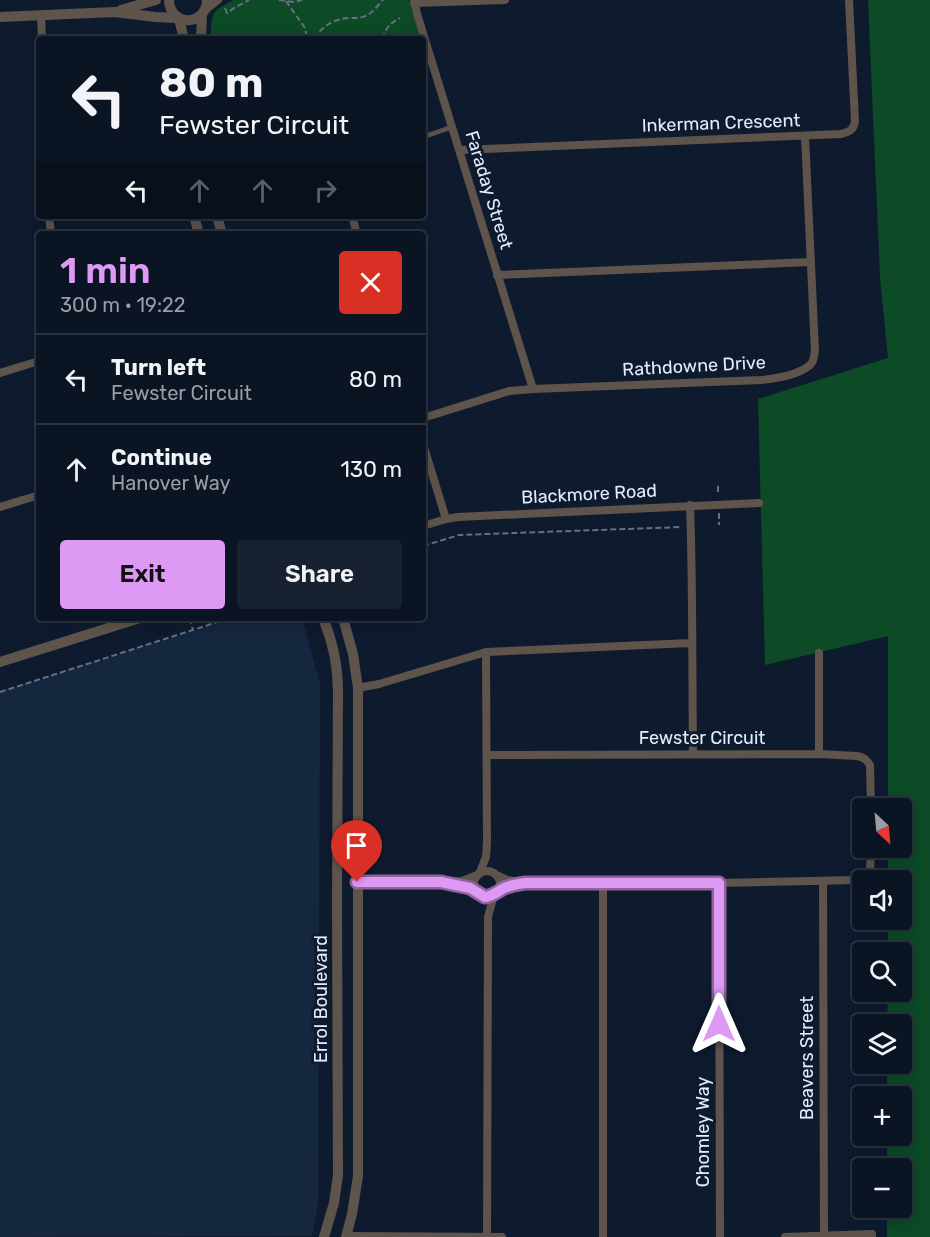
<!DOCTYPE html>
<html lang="en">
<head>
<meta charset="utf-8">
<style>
	body { margin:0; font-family:Rubik,sans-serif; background:#182130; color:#f1f3f6; height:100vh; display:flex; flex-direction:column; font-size:22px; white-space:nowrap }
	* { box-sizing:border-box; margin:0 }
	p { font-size:20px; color:#999ea6 }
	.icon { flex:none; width:33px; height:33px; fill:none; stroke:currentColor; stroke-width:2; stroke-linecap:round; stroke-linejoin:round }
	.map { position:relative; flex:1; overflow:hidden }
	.details { position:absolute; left:36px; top:231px; width:390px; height:390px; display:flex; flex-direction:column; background:#0a1423; border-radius:6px; box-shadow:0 3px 15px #0003,0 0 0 2px #2a3341 }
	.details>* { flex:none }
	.hud { position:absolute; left:36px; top:36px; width:390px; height:183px; border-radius:6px; box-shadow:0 3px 15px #0003,0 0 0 2px #2a3341; background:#0a1423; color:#f1f3f6; overflow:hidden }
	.needle { width:39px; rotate:154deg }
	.tools { position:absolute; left:852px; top:798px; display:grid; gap:12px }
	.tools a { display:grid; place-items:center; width:60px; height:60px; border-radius:6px; background:#0a1423; box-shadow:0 3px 15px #0003,0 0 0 2px #2a3341; font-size:30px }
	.pin { position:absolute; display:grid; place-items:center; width:51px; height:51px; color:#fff; margin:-62px -26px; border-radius:50% 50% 50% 0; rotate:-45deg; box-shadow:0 0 6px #0007 }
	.pin .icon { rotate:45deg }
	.me { position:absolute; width:66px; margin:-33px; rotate:0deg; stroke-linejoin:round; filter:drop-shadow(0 0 4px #0008) }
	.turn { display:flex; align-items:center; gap:21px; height:126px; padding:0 24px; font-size:27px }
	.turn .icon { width:78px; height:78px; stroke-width:2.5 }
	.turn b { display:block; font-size:42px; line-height:51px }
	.lanes { display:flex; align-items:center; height:57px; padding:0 24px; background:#0003; justify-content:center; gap:30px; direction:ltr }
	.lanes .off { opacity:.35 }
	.round { display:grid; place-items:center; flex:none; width:63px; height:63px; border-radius:6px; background:#182130 }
	.head { display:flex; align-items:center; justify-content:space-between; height:102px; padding:0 24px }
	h1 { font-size:36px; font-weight:600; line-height:45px; color:#dd99f3 }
	.action { display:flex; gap:12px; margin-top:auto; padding:12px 24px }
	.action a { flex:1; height:69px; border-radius:6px; background:#dd99f3; color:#111; font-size:24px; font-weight:600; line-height:69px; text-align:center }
	.action a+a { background:#182130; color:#f1f3f6 }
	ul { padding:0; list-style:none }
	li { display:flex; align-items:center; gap:18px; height:90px; padding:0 24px; border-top:2px solid #2a3341 }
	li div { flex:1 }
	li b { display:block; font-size:22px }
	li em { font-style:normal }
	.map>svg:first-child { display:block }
	.built { fill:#15263f }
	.green { fill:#0d4a26 }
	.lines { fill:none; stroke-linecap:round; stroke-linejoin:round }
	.path { stroke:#657182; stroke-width:2; stroke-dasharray:6 3; stroke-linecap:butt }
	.service { stroke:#5f544c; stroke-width:4.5 }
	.minor { stroke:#5f544c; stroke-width:8 }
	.tertiary { stroke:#5f544c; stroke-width:10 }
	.route-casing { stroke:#90639e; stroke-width:15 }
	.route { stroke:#dd99f3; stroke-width:10 }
	.labels { text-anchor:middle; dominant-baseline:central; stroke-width:6; stroke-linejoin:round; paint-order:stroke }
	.street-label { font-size:18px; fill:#e3edfb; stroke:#0e1b2f }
</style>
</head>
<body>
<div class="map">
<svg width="930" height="1237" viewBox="0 0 930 1237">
	<rect width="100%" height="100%" fill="#0e1b2f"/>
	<!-- built -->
	<path class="built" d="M 232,618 L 302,618 L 320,684 L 318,1204 L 312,1236 L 0,1237 L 0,692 Z"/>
	<!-- green -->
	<path class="green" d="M 234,0 L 409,0 L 420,39 L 210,39 C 213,12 209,12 234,0 Z
		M 868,0 L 930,0 L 930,1237 L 887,1237 L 887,1208 L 902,1208 L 902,1168 L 887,1168 L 887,1136 L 902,1136 L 902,1096 L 887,1096 L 887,1064 L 902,1064 L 902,1024 L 887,1024 L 888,992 L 902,992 L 902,952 L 888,952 L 888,920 L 902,920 L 902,880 L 888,880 L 888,848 L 902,848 L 902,808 L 888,808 L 888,636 L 765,665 L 758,399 L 888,358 L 880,277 Z"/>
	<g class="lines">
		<!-- path -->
		<path class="path" d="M 279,0 L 293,2 L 302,0
			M 286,1 L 305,28 L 307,39
			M 225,8 L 227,13 L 234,8 L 249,0
			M 314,39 C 323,25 334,19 350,18 C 357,18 364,18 369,14 C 374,11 379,4 383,0
			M 382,39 C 387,27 389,24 400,18
			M 718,486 L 718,495
			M 719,513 L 719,525
			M 423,546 L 459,535 L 682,527
			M 190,618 L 193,630
			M 0,692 L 230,618"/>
		<!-- service -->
		<path class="service" d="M 423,137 L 452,127"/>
		<!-- minor -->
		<path class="minor" d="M 414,0 L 417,14 L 533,389
			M 414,3 L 505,0
			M 205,10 L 218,0
			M 41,15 L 42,39
			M 460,150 L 841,134 C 849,132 854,130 855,121 L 849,0
			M 49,216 L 51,234
			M 352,216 L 357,234
			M 497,275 L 810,262
			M 0,373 L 39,361
			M 423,418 L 509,391 L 533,389 L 761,380 C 774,379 799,375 810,365 C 814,362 814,356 815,351 L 805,136
			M 423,444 L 446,519
			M 690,505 C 693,588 692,671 693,754
			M 0,507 L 39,495
			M 423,526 L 446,519 L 458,517 L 759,503
			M 358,688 L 379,684 L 486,652 L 691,643
			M 819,754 L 819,653
			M 487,755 L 819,754 L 857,756 C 863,757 866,759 870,765 L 871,808
			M474 884a13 13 0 1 1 26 0a13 13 0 1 1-26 0Z
			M 480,872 L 486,857 L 487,842 L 486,652
			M 499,876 L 507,880 L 525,883 L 719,883 L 858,880 L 864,879 L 870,873 L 871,848
			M 823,881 L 824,1236
			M 357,882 L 462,881 L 477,875
			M 603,883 L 603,1237
			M 719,883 L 720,1237
			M 346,1236 L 502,1237
			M 487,1237 L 488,917 L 494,895
			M 785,1237 L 872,1234 L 872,1237"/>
		<!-- tertiary -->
		<path class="tertiary" d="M 169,0 C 170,27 206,27 207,0
			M 121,10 L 156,0
			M 0,17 L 115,12 L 155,17 L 177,18
			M 179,19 L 184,39
			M 201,39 L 202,14
			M 194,216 L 199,234
			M 217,216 L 222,234
			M 323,618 C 333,642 338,666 338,692 L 337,903 L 338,1175 L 334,1203 L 324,1237
			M 343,618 L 353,654 L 358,688 L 358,1176 L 352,1214 L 346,1237
			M 0,662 L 140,618"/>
	</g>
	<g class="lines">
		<!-- route casing -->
		<g class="route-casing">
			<path id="route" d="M 357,882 L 441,882 L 470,888 L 485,897 C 493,896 497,892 504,888 C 511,885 518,884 525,883 L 719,883 L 719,1024"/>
		</g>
		<!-- route -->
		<use href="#route" class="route"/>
	</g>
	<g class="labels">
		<!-- street labels -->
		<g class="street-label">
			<text transform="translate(721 123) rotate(-2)">Inkerman Crescent</text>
			<text transform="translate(489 190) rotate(73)">Faraday Street</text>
			<text transform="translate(694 366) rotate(-3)">Rathdowne Drive</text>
			<text transform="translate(589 494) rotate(-3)">Blackmore Road</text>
			<text x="702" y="738">Fewster Circuit</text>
			<text transform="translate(321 999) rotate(-90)">Errol Boulevard</text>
			<text transform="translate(807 1058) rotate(-90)">Beavers Street</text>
			<text transform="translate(703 1132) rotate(-90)">Chomley Way</text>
		</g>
	</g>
</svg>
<div class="tools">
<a><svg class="needle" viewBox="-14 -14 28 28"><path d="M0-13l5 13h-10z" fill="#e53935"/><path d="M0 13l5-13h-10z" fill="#999ea6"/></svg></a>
<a><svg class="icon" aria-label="sound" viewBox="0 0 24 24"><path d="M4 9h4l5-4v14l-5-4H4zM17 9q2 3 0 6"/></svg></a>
<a><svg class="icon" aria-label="search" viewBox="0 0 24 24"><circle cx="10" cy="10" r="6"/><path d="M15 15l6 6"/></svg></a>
<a><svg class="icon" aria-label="layers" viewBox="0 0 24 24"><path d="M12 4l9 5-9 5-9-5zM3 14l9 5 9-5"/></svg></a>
<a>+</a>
<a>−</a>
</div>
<div class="pin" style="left:357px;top:882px;background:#d93025"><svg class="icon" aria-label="arrive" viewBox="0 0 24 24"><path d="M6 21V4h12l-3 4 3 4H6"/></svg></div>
<svg class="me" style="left:719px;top:1024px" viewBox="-20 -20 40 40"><path d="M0-17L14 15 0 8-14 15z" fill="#dd99f3" stroke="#fff" stroke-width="4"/></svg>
<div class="hud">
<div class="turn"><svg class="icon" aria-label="left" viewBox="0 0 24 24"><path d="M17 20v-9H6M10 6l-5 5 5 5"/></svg><div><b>80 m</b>Fewster Circuit</div></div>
<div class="lanes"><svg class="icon" aria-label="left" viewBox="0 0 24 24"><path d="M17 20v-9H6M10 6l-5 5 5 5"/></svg><svg class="icon off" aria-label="ahead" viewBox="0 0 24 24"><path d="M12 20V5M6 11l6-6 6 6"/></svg><svg class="icon off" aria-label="ahead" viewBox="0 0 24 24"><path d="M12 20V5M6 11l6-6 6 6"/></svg><svg class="icon off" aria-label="right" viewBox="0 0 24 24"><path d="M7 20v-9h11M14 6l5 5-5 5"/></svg></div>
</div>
<section class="details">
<div class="head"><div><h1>1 min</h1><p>300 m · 19:22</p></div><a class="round" style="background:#d93025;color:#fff"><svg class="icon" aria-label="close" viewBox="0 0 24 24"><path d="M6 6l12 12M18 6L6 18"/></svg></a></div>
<ul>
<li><svg class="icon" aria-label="left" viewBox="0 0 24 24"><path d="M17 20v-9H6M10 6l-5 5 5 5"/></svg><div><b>Turn left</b><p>Fewster Circuit</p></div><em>80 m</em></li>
<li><svg class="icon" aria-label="ahead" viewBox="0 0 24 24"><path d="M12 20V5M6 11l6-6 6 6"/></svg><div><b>Continue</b><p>Hanover Way</p></div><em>130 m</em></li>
</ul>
<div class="action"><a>Exit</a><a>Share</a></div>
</section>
</div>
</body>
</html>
